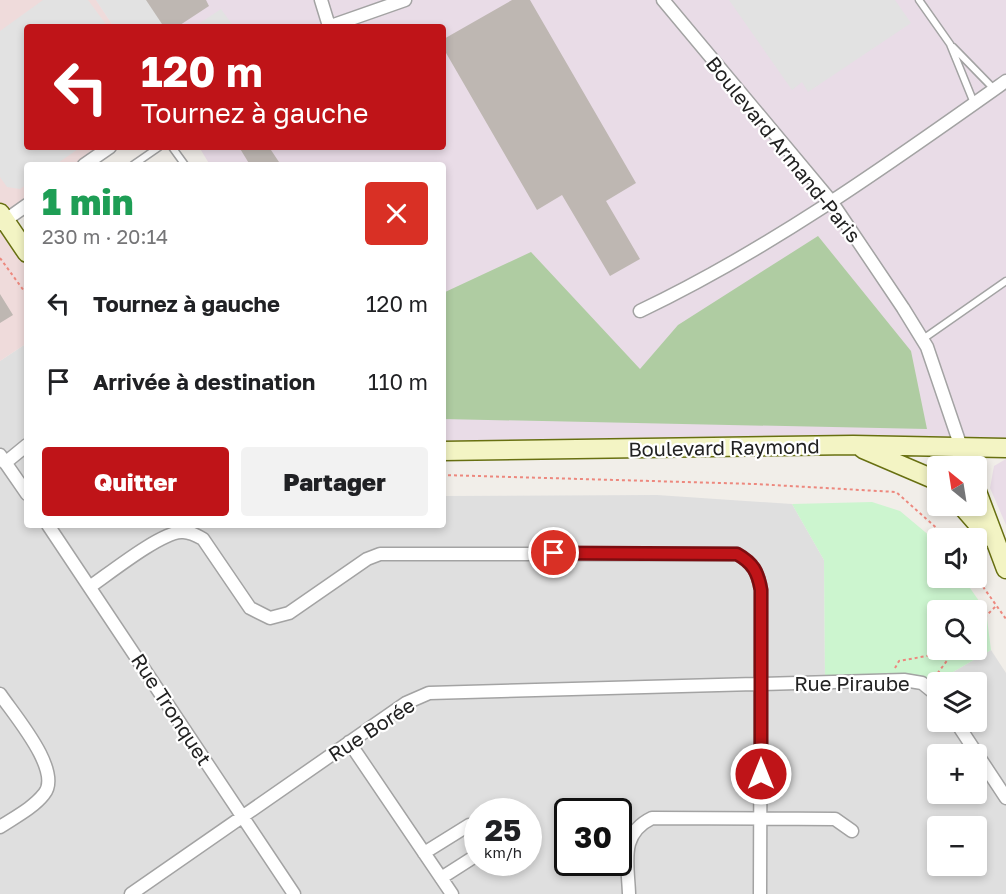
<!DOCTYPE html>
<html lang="fr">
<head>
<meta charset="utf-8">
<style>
	body { margin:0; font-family:"Golos Text",sans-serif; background:#f2f2f2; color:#202124; height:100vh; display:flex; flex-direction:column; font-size:22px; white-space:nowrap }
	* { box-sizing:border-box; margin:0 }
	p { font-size:20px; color:#757577 }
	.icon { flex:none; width:33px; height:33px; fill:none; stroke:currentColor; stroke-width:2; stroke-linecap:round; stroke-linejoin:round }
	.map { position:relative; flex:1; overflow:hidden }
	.sheet { position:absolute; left:24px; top:162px; width:422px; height:366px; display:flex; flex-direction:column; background:#fff; border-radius:6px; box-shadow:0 3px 9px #0003 }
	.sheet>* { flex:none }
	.hud { position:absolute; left:24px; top:24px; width:422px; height:126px; border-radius:6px; box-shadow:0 3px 9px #0003; background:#bf1418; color:#fff; overflow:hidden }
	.needle { width:39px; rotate:330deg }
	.controls { position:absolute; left:927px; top:456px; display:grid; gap:12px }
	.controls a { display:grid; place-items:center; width:60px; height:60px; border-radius:6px; background:#fff; box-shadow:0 3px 9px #0003; font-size:30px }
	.speed { position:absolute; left:464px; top:798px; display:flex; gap:12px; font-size:30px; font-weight:700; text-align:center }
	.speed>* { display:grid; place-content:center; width:78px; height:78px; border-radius:50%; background:#fff; box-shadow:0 3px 9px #0003; line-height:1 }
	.speed small { font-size:15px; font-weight:400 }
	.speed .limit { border:3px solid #111; border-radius:9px; background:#fff; color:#111 }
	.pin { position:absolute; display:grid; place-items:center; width:51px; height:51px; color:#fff; margin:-26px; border:3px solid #fff; border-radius:50%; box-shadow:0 2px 6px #0007 }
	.me { position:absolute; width:66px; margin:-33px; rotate:0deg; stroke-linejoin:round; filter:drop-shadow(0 0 4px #0008) }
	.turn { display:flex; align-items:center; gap:21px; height:126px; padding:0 18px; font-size:27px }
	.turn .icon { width:78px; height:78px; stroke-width:2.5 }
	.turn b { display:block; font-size:42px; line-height:51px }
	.round { display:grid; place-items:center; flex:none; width:63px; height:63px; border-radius:6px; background:#f2f2f2 }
	.summary { display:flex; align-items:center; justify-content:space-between; height:102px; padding:0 18px }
	h1 { font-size:36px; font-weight:800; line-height:45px; color:#1e9e55 }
	.button { display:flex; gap:12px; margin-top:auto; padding:12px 18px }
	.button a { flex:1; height:69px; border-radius:6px; background:#bf1418; color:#fff; font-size:24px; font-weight:800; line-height:69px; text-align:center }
	.button a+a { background:#f2f2f2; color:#202124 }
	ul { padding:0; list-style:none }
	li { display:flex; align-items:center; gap:18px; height:78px; padding:0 18px }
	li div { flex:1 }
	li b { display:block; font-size:22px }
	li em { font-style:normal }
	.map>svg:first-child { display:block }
	.residential { fill:#dfdfdf; fill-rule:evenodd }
	.commercial { fill:#efdbdb }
	.industrial { fill:#e9dce7 }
	.forest { fill:#afcca2 }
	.park { fill:#ccf5cf; fill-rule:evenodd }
	.parking { fill:#e2e2e2 }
	.building { fill:#beb7b2 }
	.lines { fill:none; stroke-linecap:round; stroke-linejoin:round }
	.lane-casing { stroke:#a3a3a3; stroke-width:9 }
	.street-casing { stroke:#a3a3a3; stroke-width:15 }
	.secondary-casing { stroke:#687011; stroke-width:21 }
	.path { stroke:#ed887e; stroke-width:2; stroke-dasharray:3 3; stroke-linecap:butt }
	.lane { stroke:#fff; stroke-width:6 }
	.street { stroke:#fff; stroke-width:12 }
	.secondary { stroke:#f3f4c4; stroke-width:18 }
	.route-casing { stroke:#7c0d10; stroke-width:15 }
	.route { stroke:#bf1418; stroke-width:10 }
	.labels { text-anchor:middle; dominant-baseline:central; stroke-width:4.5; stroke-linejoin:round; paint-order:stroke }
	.street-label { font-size:20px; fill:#222; stroke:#fff }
</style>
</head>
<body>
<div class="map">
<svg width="1006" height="894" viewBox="0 0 1006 894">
	<rect width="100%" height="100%" fill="#f1eee9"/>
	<!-- residential -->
	<path class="residential" d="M 27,343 L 27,525 L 442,525 L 443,496 L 657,495 L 792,504 L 824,560 L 825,682 L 927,687 L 991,650 L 1006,673 L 1006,894 L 0,894 L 0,361 ZM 938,682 L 976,682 L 976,722 L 938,722 ZM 938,754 L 976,754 L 976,794 L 938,794 ZM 477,812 L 528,812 L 528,862 L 477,862 ZM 567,812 L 618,812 L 618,862 L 567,862 ZM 938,826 L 976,826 L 976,866 L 938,866 Z"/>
	<!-- commercial -->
	<path class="commercial" d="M 0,0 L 96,0 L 114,27 L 27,27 L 27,147 L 110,147 L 84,165 L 27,165 L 27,205 L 5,220 L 27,253 L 27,343 L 0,361 Z"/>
	<!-- industrial -->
	<path class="industrial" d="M 96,0 L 1006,0 L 1006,448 L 443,451 L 442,165 L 210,165 L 199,147 L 442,147 L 442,27 L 114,27 Z
		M 1006,459 L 1006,525 L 990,488 L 994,466 Z"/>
	<!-- forest -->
	<path class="forest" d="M 818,236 L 911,351 L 927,429 L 443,419 L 443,293 L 531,252 L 640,369 L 678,325 Z"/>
	<!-- park -->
	<path class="park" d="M 872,502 L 900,511 L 937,542 L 938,578 L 963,578 L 986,611 L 991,650 L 927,687 L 825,682 L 824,560 L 792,504 ZM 938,610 L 976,610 L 976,650 L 938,650 Z"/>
	<!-- parking -->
	<path class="parking" d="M 43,0 L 88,0 L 108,27 L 27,27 L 27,147 L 81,147 L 55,165 L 27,165 L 27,184 L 20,189 L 7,187 L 0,177 L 0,31 Z
		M 96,0 L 147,0 L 166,27 L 114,27 Z
		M 729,0 L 895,0 L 911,23 L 808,92 L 802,82 L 792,90 Z
		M 221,9 L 234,27 L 194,27 Z"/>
	<!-- building -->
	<path class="building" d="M 146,0 L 206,0 L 209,6 L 177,27 L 164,27 Z
		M 512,0 L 530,0 L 636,183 L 606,201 L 640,259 L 610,276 L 562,195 L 537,210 L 442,46 L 442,40 Z
		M 239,147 L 269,147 L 281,165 L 250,165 Z
		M 0,294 L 13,315 L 0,323 Z"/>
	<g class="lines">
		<!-- lane casing -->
		<g class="lane-casing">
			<path id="lane" d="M 919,0 L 950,44 L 974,103
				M 953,47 L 994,89
				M 172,147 L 185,165
				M 133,165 L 159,147
				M 923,339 L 1006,281"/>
		</g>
		<!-- street casing -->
		<g class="street-casing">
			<path id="street" d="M 321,0 L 329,26
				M 663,0 L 831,201 L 903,308 L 927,347 L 961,447
				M 328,27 L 405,0
				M 84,165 L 110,147
				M 0,224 L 27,205
				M 640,311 C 770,249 889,164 1006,81
				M 0,455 L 27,494
				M 5,463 L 27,445
				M 48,525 L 294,894
				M 91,586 C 110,573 160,533 181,532 C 189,531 196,535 203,539 L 250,608 L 270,618 L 289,613 L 367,559 L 380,554 L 737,554 C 753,563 758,572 761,590 L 760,894
				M 0,694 C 14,715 63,771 44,794 C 33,808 15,817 0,827
				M 956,722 L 1006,798
				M 349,742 L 452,894
				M 424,853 L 469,825 L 477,825
				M 441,878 L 477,855
				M 131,894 L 406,703 L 429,693 L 904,680 L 922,683 L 938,696
				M 629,894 C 628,863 619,834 652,818 L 835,819 L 852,831"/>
		</g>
		<!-- secondary casing -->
		<g class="secondary-casing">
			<path id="secondary" d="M 0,213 L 27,253
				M 961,447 L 968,466
				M 863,449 L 938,481
				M 442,451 L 853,445 L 1006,448
				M 976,489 L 1006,569
				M 962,506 L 989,537"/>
		</g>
		<!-- path -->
		<path class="path" d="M 0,258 L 27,295
			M 442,475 L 755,484 L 896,492 L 948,538
			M 976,577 L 1006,619
			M 976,626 L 997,605
			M 895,668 L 899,661 L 954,651
			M 934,678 L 955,650"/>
		<!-- lane -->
		<use href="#lane" class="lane"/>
		<!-- street -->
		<use href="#street" class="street"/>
		<!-- secondary -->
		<use href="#secondary" class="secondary"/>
	</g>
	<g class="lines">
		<!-- route casing -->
		<g class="route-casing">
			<path id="route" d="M 554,553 L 737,554 C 753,563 758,572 761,590 L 761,774"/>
		</g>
		<!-- route -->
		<use href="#route" class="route"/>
	</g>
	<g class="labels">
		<!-- street labels -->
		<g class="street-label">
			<text transform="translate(784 149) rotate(51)">Boulevard Armand-Paris</text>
			<text transform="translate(724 447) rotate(-1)">Boulevard Raymond</text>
			<text x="852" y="683">Rue Piraube</text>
			<text transform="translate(172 709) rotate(57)">Rue Tronquet</text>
			<text transform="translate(371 729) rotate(-33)">Rue Borée</text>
		</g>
	</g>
</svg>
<div class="controls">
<a><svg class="needle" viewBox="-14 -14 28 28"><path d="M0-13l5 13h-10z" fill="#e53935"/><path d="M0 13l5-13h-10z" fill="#757577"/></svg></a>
<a><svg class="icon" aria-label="sound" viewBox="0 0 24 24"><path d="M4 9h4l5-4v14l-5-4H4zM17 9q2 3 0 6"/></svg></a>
<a><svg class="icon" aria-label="search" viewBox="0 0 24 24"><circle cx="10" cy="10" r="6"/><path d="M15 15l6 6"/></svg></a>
<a><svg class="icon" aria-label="layers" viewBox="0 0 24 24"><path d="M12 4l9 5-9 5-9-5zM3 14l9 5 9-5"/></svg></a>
<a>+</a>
<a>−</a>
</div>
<div class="speed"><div>25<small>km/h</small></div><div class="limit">30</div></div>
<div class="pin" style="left:554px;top:553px;background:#d93025"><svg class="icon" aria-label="arrive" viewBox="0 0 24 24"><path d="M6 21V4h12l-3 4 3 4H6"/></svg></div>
<svg class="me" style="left:761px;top:774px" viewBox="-20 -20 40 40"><circle r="17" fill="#bf1418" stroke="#fff" stroke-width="3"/><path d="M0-11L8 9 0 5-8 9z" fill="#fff"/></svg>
<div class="hud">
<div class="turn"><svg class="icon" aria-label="left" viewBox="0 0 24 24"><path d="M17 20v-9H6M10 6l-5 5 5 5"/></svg><div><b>120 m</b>Tournez à gauche</div></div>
</div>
<section class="sheet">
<div class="summary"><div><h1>1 min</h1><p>230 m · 20:14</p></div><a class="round" style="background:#d93025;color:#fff"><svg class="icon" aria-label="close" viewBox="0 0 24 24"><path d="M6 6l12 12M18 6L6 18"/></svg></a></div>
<ul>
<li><svg class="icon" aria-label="left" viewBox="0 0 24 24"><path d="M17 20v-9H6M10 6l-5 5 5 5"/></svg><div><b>Tournez à gauche</b></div><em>120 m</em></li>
<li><svg class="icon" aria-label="arrive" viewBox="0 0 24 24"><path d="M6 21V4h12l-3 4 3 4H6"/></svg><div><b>Arrivée à destination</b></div><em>110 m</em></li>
</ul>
<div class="button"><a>Quitter</a><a>Partager</a></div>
</section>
</div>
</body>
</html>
